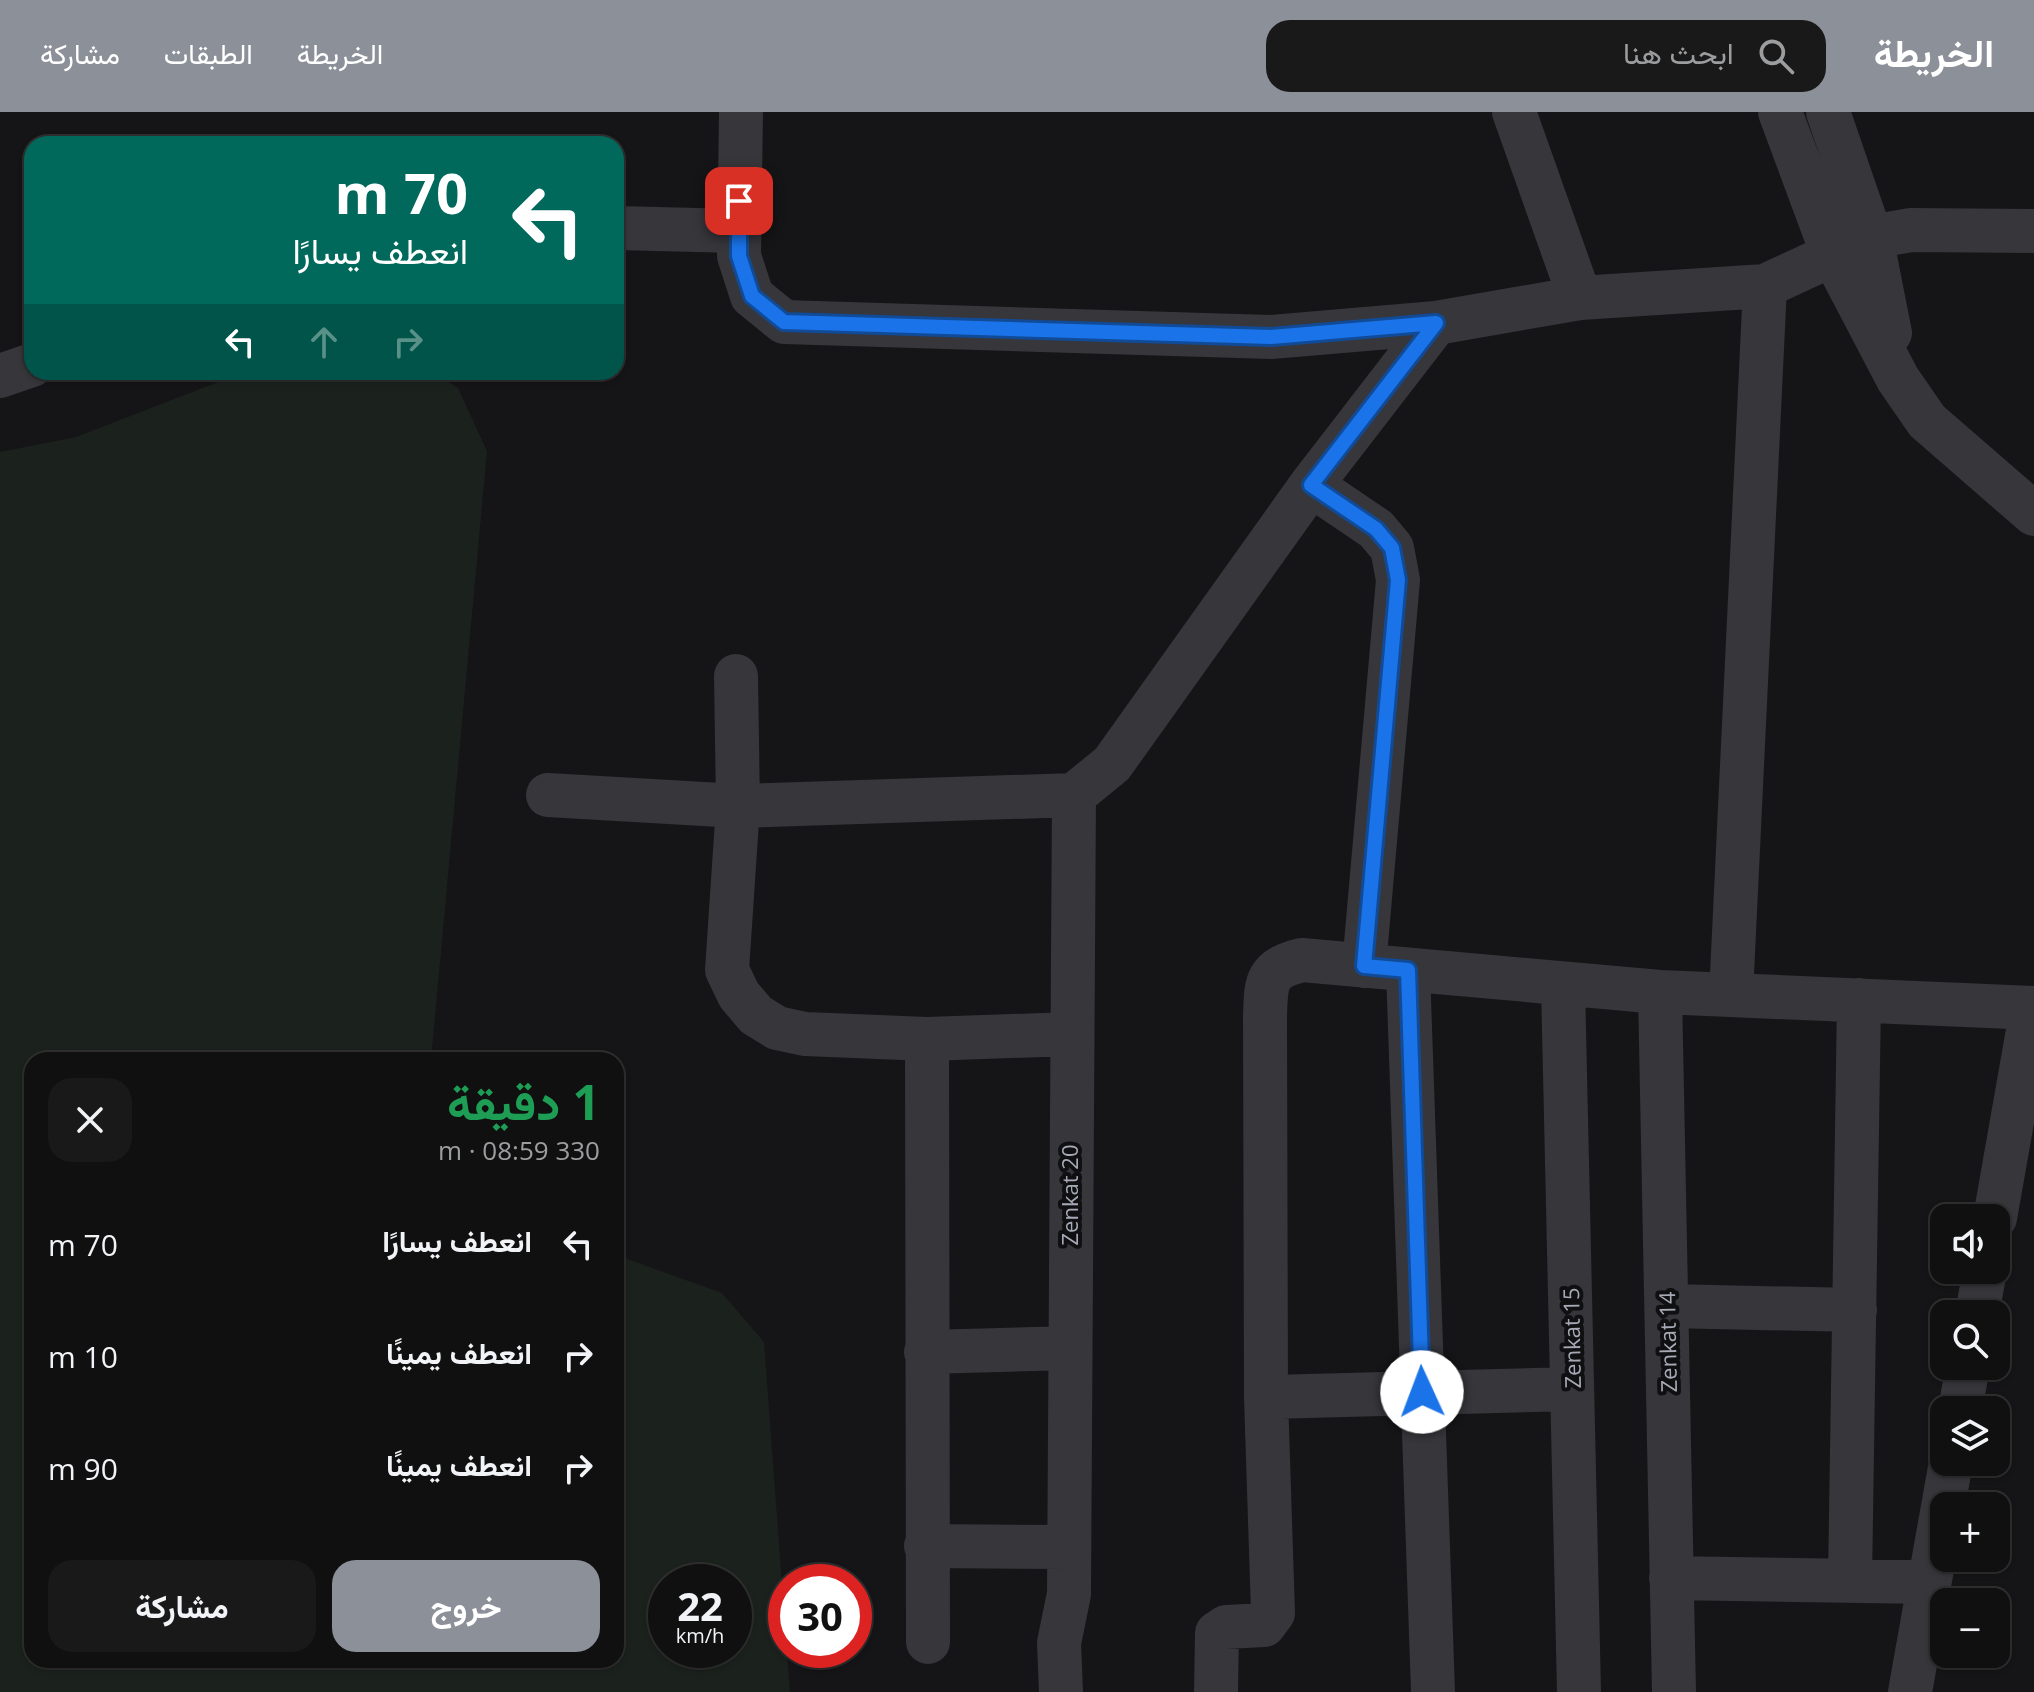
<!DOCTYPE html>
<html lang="ar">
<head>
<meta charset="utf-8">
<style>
	body { margin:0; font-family:"Open Sans",Vazirmatn,sans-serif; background:#19191a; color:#f1f3f6; direction:rtl; height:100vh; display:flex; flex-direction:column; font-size:30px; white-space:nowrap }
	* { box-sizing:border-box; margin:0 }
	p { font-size:26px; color:#9c9d9f }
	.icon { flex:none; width:44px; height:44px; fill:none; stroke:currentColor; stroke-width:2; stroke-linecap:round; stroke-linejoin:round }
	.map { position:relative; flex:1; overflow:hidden; direction:ltr }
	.side { position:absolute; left:24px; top:940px; width:600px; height:616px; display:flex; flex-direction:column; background:#101011; border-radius:24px; box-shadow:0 2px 6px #0004,0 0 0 2px #303031; direction:rtl }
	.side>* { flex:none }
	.guide { position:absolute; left:24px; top:24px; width:600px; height:244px; border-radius:24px; box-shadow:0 2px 6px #0004,0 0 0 2px #303031; direction:rtl; background:#00695c; color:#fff; overflow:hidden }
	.fabs { position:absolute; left:1930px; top:1092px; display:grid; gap:16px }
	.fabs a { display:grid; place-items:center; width:80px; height:80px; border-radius:16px; background:#101011; box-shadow:0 2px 6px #0004,0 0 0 2px #303031; font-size:40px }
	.speed { position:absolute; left:648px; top:1452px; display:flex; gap:16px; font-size:40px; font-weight:700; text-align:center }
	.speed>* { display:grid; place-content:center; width:104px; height:104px; border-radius:50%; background:#101011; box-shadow:0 2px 6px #0004,0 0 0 2px #303031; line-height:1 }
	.speed small { font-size:20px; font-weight:400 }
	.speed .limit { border:12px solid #d22; background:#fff; color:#111 }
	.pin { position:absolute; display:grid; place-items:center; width:68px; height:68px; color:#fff; margin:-34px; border-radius:16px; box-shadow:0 4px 12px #0006 }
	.me { position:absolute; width:88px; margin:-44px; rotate:358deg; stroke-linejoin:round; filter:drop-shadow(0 0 6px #0008) }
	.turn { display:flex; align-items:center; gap:28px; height:168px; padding:0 24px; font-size:36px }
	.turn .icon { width:104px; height:104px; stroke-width:2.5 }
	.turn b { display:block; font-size:56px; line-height:68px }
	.lanes { display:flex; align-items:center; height:76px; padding:0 24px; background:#0003; justify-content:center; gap:40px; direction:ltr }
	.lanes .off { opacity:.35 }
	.round { display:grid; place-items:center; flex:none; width:84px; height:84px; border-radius:24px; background:#19191a }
	.summary { display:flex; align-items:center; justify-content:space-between; height:136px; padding:0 24px }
	h1 { font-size:48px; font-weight:700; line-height:60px; color:#1e9e55 }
	.action { display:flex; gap:16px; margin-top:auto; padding:16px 24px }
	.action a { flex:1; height:92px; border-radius:24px; background:#8c9099; color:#fff; font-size:32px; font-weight:700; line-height:92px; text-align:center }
	.action a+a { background:#19191a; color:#f1f3f6 }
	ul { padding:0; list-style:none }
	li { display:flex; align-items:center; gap:24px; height:112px; padding:0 24px }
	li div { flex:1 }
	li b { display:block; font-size:30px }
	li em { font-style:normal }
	header { display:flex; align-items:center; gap:48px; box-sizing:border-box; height:112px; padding:0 40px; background:#8c9099; color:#fff }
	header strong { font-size:38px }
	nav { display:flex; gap:44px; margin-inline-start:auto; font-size:28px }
	.search { width:560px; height:72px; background:#19191a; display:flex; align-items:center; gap:20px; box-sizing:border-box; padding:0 28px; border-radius:24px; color:#9c9d9f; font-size:30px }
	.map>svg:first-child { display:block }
	.green { fill:#1b211d; fill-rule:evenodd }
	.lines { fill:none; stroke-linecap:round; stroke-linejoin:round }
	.minor { stroke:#36363b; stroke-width:44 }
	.tertiary { stroke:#36363b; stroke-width:44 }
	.route-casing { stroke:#114b97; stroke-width:20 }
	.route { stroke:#1a73e8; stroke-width:14 }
	.labels { text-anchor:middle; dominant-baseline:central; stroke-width:8; stroke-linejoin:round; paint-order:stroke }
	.street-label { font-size:22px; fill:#a7aab6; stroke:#101012 }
</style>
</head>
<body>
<header>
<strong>الخريطة</strong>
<div class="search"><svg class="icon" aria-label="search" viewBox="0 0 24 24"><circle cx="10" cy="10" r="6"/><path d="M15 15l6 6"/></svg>ابحث هنا</div>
<nav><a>الخريطة</a><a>الطبقات</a><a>مشاركة</a></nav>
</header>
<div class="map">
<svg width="2034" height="1580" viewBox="0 0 2034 1580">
	<rect width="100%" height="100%" fill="#151517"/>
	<!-- green -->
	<path class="green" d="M 244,260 L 433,260 L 458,276 L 487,339 L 431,948 L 32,948 L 32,1548 L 616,1548 L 616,1143 L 722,1181 L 764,1230 L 790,1580 L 0,1580 L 0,340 L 76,325 ZM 666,1470 L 734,1470 L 734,1538 L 666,1538 Z"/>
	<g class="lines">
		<!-- minor -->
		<path class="minor" d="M 741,0 L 739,144 L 752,184 L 784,210 L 1271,225 L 1436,211 L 1580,186 L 1765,174 L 1871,125 L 1911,118 L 2034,119
			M 1514,0 L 1580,186
			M 616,116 L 738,119
			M 0,264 L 32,253
			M 1311,373 L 1376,417 L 1392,436 L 1398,468 L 1364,854
			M 736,564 L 738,694 L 727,858 L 739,883 L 756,903 L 777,916 L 805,922 L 927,927 L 928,1530
			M 548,683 L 738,694 L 1074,683 L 1112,652 L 1311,373 L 1436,211
			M 1408,858 L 1433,1580
			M 1563,873 L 1579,1580
			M 1660,880 L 1674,1580
			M 1731,883 L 1765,174
			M 927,927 L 1071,922
			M 1995,1106 L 2032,896
			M 1667,1194 L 1855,1198
			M 1977,1202 L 1985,1158
			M 926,1240 L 1069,1236
			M 1266,1285 L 1572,1277
			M 1960,1298 L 1968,1254
			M 926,1434 L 1068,1435
			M 1671,1466 L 1929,1470
			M 1850,1469 L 1859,888
			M 1061,1580 L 1059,1531 L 1069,1482 L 1074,683
			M 1216,1580 L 1217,1521 L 1226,1515 L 1264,1513 L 1273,1501 L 1266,1285 L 1265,905 C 1266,870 1265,857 1302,848 L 1660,880 L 2034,896
			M 1910,1580 L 1951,1350"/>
		<!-- tertiary -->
		<path class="tertiary" d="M 1780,0 L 1833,143 L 1898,267 L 1927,309 L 2034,402
			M 1828,0 L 1871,125 L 1890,221"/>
	</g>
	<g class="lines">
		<!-- route casing -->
		<g class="route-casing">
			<path id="route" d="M 739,89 L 739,144 L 752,184 L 784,210 L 1271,225 L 1436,211 L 1311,373 L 1376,417 L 1392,436 L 1398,468 L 1364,854 L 1408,858 L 1422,1280"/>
		</g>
		<!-- route -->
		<use href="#route" class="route"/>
	</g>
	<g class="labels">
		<!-- street labels -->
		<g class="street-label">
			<text transform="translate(1069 1083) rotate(-90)">Zenkat 20</text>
			<text transform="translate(1571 1226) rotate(-91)">Zenkat 15</text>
			<text transform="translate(1667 1230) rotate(-91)">Zenkat 14</text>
		</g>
	</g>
</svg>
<div class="fabs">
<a><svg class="icon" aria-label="sound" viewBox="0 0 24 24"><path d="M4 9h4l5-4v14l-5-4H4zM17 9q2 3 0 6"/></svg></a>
<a><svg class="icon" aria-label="search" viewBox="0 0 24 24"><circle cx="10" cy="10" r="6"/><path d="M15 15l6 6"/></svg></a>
<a><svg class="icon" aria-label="layers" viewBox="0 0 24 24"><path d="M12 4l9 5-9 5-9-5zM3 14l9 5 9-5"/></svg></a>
<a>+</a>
<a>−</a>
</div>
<div class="speed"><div>22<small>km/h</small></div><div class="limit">30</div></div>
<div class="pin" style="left:739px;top:89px;background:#d93025"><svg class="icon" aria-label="arrive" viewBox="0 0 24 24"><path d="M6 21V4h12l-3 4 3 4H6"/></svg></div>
<svg class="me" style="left:1422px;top:1280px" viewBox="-20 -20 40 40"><circle r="19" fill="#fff"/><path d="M0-13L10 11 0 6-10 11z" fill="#1a73e8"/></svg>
<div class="guide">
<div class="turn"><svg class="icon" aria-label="left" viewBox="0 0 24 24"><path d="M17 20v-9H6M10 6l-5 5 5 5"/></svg><div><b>70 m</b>انعطف يسارًا</div></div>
<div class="lanes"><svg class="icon" aria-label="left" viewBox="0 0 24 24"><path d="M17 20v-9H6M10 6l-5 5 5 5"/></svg><svg class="icon off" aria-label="ahead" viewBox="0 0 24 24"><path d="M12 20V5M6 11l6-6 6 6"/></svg><svg class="icon off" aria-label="right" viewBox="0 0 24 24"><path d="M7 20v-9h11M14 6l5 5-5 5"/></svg></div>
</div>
<section class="side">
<div class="summary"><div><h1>1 دقيقة</h1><p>330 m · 08:59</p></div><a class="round"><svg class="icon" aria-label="close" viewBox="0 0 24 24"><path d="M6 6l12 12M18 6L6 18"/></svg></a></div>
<ul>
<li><svg class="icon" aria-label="left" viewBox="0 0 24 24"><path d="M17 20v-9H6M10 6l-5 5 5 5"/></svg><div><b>انعطف يسارًا</b></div><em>70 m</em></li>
<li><svg class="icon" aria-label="right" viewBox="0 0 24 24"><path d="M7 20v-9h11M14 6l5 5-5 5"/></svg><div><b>انعطف يمينًا</b></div><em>10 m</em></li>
<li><svg class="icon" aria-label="right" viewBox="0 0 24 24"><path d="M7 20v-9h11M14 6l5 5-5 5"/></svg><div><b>انعطف يمينًا</b></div><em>90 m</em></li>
</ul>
<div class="action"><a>خروج</a><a>مشاركة</a></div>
</section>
</div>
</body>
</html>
